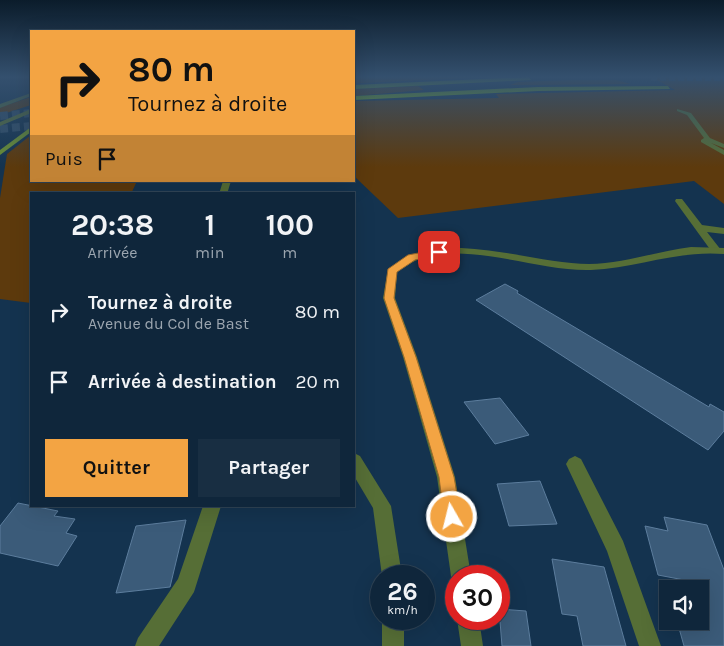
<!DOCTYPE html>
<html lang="fr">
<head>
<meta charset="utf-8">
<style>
	body { margin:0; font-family:Karla,sans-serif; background:#182e42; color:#f1f3f6; height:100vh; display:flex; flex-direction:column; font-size:19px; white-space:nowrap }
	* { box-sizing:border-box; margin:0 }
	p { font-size:16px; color:#9ba5af }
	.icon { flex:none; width:28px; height:28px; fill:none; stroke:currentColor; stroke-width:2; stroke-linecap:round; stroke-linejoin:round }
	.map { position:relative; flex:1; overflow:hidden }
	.panel { position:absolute; left:30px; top:192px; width:325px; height:315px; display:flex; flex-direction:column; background:#0f263b; border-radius:0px; box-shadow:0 5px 20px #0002,0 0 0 1px #2f4355 }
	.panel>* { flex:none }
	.guide { position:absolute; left:30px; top:30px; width:325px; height:152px; border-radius:0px; box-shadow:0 5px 20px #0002,0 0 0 1px #2f4355; background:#f3a443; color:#111; overflow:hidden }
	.fabs { position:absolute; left:659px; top:580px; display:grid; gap:10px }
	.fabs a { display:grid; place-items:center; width:50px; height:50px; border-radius:0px; background:#0f263b; box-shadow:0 5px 20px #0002,0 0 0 1px #2f4355; font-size:25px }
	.speed { position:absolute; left:370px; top:565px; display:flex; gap:10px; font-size:25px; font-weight:700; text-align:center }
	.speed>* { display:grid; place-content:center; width:65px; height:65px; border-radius:50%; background:#0f263b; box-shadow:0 5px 20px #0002,0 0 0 1px #2f4355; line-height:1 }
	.speed small { font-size:12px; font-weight:400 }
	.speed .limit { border:8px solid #d22; background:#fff; color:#111 }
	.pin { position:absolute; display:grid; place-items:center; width:42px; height:42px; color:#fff; margin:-21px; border-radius:10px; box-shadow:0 2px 8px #0006 }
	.me { position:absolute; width:55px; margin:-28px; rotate:352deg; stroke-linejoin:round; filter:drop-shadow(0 0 4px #0008) }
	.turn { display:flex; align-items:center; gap:18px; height:105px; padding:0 15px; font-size:22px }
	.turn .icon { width:65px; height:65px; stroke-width:2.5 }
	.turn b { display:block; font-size:35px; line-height:42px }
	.then { display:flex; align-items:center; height:48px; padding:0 15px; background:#0003; gap:10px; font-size:19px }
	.eta { display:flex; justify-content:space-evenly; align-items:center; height:85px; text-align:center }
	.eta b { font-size:30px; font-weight:700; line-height:35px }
	.primary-button { display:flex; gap:10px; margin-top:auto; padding:10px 15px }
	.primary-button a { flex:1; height:58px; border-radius:0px; background:#f3a443; color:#111; font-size:20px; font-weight:700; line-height:58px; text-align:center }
	.primary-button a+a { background:#182e42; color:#f1f3f6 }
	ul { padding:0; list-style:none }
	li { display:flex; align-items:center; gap:15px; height:70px; padding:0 15px }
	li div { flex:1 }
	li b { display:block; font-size:19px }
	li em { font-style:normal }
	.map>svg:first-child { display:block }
	.green { fill:#5d3a0d }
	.building { fill:#3b5b79; stroke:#5c7d9d }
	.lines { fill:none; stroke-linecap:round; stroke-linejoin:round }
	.highway-tunnel-far1 { stroke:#304d67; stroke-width:6; stroke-dasharray:6 3; stroke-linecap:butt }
	.highway-tunnel { stroke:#304d67; stroke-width:8; stroke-dasharray:8 4; stroke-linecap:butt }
	.lane { fill:#566e36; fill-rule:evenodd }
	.street { fill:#566e36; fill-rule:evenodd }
	.secondary { fill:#6b9031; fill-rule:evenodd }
	.highway { fill:#88c10d; fill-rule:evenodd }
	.route { fill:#f3a443; stroke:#9e6b2c }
</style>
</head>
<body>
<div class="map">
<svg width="724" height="646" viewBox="0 0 724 646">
	<rect width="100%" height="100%" fill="#14334f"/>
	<!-- green -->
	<path class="green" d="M 354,76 L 484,76 L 485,77 L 361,83 L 354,83 Z
		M 650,76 L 724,76 L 724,204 L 694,181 L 398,218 L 354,176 L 354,101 L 499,98 L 496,94 L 675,90 Z
		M 570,80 L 616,80 L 631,84 L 510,85 L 518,82 Z
		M 418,86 L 424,90 L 354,96 L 354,89 Z
		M 31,97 L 31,105 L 0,115 L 0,108 L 4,106 Z
		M 31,135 L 31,181 L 137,181 L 131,194 L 31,194 L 31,303 L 0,299 L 0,198 L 7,154 Z"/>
	<!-- building -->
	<path class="building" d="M 505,284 L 518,291 L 517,293 L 709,407 L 710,404 L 724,412 L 724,431 L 708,450 L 476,300 Z
		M 500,398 L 529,435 L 495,444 L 464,402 Z
		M 540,481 L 557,524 L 509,526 L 497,484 Z
		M 18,503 L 58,511 L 54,516 L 75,519 L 66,533 L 77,536 L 58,566 L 0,553 L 0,526 Z
		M 664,517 L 707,525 L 724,570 L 724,646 L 684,646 L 677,621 L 700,621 L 700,583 L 658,575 L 645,526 L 668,531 Z
		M 186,520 L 170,587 L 116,593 L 136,526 Z
		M 552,559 L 604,567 L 626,646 L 583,646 L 577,616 L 562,614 Z
		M 499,609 L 526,611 L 531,646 L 502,646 Z"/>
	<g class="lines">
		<!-- highway-tunnel-far1 -->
		<path class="highway-tunnel-far1" d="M 651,78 L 724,78
			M 24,114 L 31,113"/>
		<!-- highway-tunnel -->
		<path class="highway-tunnel" d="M 0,116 L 31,113
			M 0,129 L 31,126"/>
		<!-- lane -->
		<path class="lane" d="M 31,93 L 31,96 L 0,108 L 0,104 Z
			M 31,109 L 31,113 L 0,126 L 0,122 Z
			M 677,109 L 691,113 L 710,138 L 724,144 L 724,148 L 711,143 L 724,150 L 724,155 L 701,142 L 701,140 L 704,138 L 687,115 L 677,111 Z
			M 676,199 L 682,199 L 702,225 L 724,228 L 724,234 L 707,232 L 721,250 L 720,252 L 712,252 L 675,201 Z
			M 203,506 L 221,506 L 194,592 L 159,646 L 135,646 L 138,638 L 178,579 Z"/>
		<!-- street -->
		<path class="street" d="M 223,181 L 231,181 L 227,194 L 219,194 Z
			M 691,247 L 724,248 L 724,254 C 678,250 637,268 591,270 C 538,272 466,240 417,260 C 410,263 403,268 397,272 L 395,298 L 417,357 L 455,477 L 471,576 L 456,576 L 456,584 L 454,583 L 451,576 L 437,477 L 403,357 L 383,298 L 388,269 C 395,265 401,260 408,257 C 456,233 536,264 589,264 C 623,264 657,251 691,247 Z
			M 354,453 L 360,456 L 391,506 L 402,576 L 382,576 L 373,508 L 354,476 Z
			M 575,456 L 581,459 L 623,541 L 661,646 L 639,646 L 607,551 L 566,464 L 569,459 Z
			M 382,619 L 404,619 L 404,646 L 382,646 Z
			M 457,619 L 479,619 L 483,646 L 461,646 Z"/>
		<!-- secondary -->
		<path class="secondary" d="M 31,127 L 31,132 L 0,155 L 0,150 Z"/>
		<!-- highway -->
		<path class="highway" d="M 529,77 L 531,80 L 354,89 L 354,85 Z
			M 668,86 L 670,89 L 538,91 L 354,100 L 354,96 L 538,87 Z"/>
	</g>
	<!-- sky -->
	<linearGradient id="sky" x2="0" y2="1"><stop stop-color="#0b1c2b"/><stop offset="0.46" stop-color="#34506e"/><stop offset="1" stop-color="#34506e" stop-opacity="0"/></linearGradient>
	<rect width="724" height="167" fill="url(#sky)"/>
	<!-- route -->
	<path class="route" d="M 439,249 L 444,252 L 442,254 L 415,260 L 397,272 L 394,298 L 416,357 L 454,477 L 461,517 L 458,523 L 452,525 L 446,523 L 444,517 L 439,477 L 404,357 L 384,298 L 388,269 L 408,255 Z"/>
</svg>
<div class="fabs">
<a><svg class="icon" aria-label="sound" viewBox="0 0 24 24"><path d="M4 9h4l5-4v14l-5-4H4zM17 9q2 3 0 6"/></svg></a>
</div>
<div class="speed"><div>26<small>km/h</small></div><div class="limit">30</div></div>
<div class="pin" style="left:439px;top:252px;background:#d93025"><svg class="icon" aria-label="arrive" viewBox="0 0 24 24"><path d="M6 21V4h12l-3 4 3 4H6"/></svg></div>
<svg class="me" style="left:452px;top:517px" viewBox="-20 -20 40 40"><circle r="17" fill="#f3a443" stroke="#fff" stroke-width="3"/><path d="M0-11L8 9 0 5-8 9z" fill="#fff"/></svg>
<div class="guide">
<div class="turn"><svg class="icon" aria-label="right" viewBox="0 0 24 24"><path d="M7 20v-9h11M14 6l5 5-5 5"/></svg><div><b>80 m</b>Tournez à droite</div></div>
<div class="then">Puis<svg class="icon" aria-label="arrive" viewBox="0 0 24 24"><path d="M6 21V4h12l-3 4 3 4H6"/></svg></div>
</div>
<section class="panel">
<div class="eta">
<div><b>20:38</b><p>Arrivée</p></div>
<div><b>1</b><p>min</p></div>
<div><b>100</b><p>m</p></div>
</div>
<ul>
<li><svg class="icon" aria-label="right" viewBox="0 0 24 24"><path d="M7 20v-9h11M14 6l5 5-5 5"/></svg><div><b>Tournez à droite</b><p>Avenue du Col de Bast</p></div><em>80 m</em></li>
<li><svg class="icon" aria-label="arrive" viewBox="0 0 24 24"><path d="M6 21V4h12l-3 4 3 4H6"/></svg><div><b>Arrivée à destination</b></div><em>20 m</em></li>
</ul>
<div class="primary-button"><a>Quitter</a><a>Partager</a></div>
</section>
</div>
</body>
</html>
